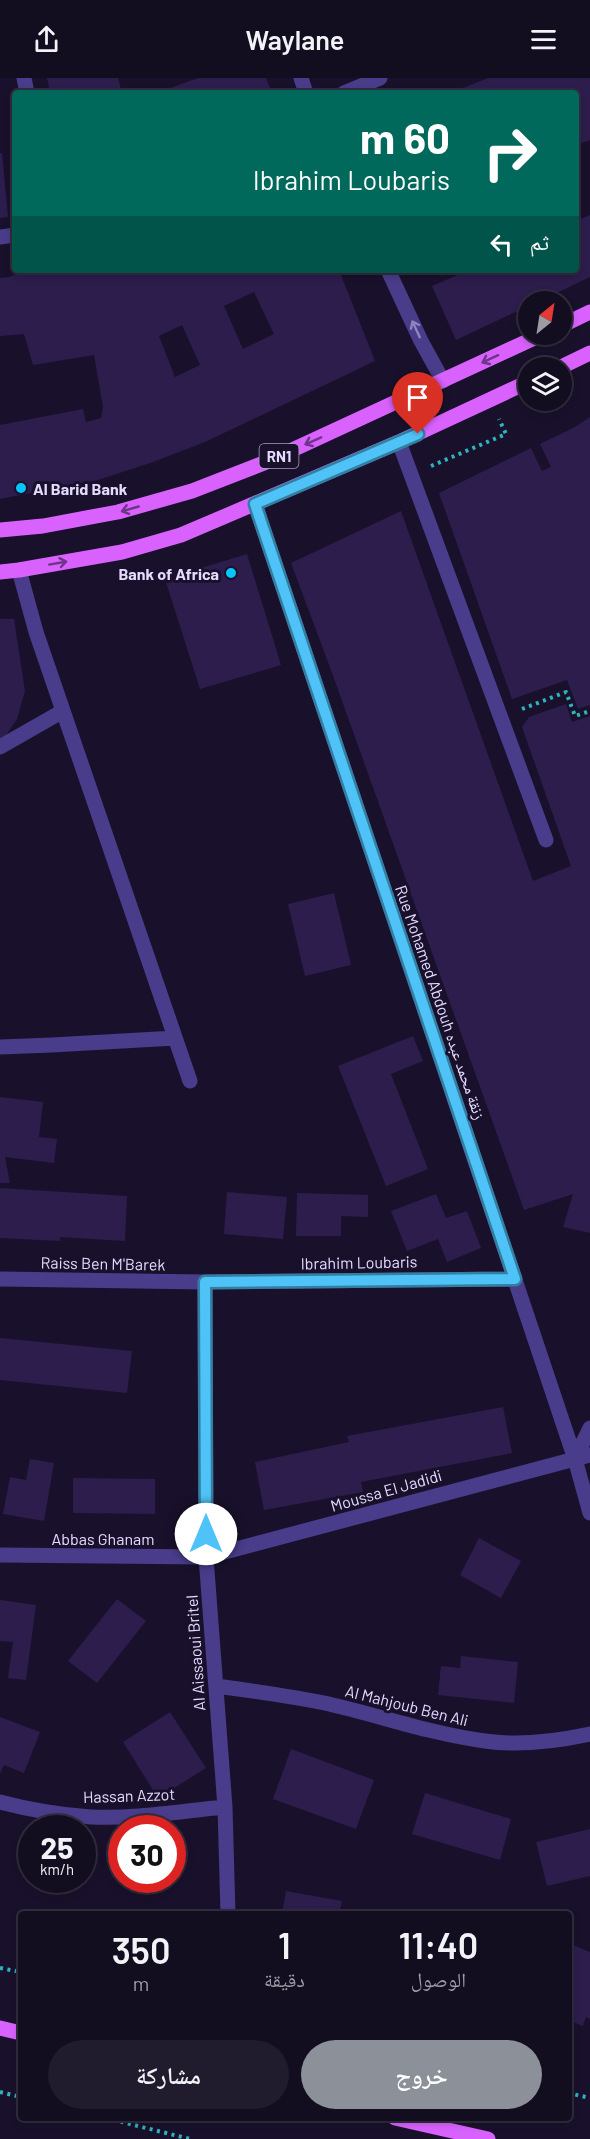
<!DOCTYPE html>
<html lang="ar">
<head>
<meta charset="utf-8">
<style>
	body { margin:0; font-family:Barlow,"Noto Naskh Arabic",sans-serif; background:#201b2d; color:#f1f3f6; direction:rtl; height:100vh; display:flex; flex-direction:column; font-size:22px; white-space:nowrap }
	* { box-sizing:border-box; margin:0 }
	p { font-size:20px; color:#9d9ca5 }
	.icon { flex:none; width:33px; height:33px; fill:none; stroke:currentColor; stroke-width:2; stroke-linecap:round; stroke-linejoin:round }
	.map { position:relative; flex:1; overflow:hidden; direction:ltr }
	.drawer { position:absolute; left:18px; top:1833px; width:554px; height:210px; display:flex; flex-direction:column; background:#130d20; border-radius:6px; box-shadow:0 3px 9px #0003,0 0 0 2px #322d3e; direction:rtl }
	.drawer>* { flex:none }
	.banner { position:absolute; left:12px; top:12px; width:567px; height:183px; border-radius:6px; box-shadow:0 3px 9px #0003,0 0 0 2px #322d3e; direction:rtl; background:#00695c; color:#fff; overflow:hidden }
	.needle { width:39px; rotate:30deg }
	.buttons { position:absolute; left:518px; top:213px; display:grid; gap:12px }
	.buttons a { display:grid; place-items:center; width:54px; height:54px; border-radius:50%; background:#130d20; box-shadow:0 3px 9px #0003,0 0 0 2px #322d3e; font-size:30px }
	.speed { position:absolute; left:18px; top:1737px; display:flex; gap:12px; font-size:30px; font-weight:700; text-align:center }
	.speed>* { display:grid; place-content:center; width:78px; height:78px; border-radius:50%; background:#130d20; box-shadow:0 3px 9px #0003,0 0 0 2px #322d3e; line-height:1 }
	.speed small { font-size:15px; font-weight:400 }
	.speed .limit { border:9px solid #d22; background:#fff; color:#111 }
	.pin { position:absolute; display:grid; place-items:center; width:51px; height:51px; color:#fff; margin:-62px -26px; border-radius:50% 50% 50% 0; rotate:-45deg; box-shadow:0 0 6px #0007 }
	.pin .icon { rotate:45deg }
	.me { position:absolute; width:66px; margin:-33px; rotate:0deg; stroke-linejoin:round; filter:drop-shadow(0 0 4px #0008) }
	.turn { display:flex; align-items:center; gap:21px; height:126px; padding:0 30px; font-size:27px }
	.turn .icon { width:78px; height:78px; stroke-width:2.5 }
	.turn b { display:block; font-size:42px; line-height:51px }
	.then { display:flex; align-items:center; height:57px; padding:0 30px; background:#0003; gap:12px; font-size:22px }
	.eta { display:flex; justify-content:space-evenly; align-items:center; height:102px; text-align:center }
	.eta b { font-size:36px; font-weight:600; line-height:42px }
	.primary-button { display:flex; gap:12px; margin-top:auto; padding:12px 30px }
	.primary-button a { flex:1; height:69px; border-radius:36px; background:#8c9099; color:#fff; font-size:24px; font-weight:600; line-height:69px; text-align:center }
	.primary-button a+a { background:#201b2d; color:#f1f3f6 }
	header { display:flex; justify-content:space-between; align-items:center; height:78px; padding:0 30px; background:#130d20; font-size:27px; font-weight:600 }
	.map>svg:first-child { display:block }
	.building { fill:#2c1d4c; fill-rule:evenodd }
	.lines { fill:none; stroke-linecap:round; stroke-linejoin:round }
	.path { stroke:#2fb4be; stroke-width:4; stroke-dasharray:3 4.5; stroke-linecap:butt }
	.minor { stroke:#493c8a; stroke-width:15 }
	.major { stroke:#d962ff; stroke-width:15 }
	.oneway { stroke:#8f84bf }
	.oneway2 { stroke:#6f358a }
	.route-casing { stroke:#337fa1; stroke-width:15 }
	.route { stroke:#4fc3f7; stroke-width:10 }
	.poi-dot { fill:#07c6ff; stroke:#19112b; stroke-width:2 }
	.labels { text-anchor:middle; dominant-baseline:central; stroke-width:6; stroke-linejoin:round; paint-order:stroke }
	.shield { fill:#19112b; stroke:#a79ebf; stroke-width:1.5 }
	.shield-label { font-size:15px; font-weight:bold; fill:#e4dbff }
	.poi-label { font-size:16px; font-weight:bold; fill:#e4dbff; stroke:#19112b; text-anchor:start }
	.street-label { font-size:16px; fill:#e4dbff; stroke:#19112b }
</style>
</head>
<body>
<header><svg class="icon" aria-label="menu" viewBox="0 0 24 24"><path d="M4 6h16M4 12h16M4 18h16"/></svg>Waylane<svg class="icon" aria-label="share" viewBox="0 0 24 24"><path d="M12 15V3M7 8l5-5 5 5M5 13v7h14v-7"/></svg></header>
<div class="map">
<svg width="590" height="2061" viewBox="0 0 590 2061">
	<rect width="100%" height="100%" fill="#19112b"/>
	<!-- building -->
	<path class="building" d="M 47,0 L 118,0 L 122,15 L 50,15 Z
		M 198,0 L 266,0 L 272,15 L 157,15 Z
		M 488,0 L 590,0 L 590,62 L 576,67 L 576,15 L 451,15 Z
		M 0,75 L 2,75 L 8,139 L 0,140 Z
		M 590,137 L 590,199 L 538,224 L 528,224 L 528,228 L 456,262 L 432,208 L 469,192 L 576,192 L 576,143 Z
		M 27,192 L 339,192 L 375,283 L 205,364 L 153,384 L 98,402 L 0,421 L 0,347 L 83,331 L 86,344 L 101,340 L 103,329 L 94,277 L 33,287 L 24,256 L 0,258 L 0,200 L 9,199 ZM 254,214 L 274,256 L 243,271 L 224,228 ZM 182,247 L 200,287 L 175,299 L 159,258 Z
		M 590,339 L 590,627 L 578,631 L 567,602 L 512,621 L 439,415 L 531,370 L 542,393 L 551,389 L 540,366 L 575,349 Z
		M 401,433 L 533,803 L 571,788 L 522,649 L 529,639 L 566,626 L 572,644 L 590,638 L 590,1155 L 563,1149 L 573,1116 L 524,1132 L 331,592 L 291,485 Z
		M 247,476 L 281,587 L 200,611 L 165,501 Z
		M 0,541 L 14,541 L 25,613 L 17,641 L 0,666 Z
		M 334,815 L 351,887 L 305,898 L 288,826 Z
		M 413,958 L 423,983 L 391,996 L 428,1091 L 386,1108 L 338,988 Z
		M 0,1019 L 43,1024 L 39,1059 L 57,1061 L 54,1085 L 5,1079 L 10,1105 L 0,1105 Z
		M 0,1110 L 127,1118 L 125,1163 L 60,1159 L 60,1163 L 0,1160 Z
		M 227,1114 L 287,1119 L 283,1161 L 224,1156 Z
		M 297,1115 L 368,1117 L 368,1139 L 341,1138 L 341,1158 L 296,1158 Z
		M 436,1116 L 446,1140 L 467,1133 L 481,1170 L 447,1184 L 438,1161 L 407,1173 L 391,1133 Z
		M 0,1260 L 132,1273 L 127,1315 L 0,1302 Z
		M 503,1329 L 512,1375 L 361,1404 L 363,1414 L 264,1432 L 255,1384 L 349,1364 L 347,1358 Z
		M 30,1381 L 54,1385 L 44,1443 L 3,1436 L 10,1399 L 26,1402 Z
		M 73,1400 L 155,1401 L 155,1436 L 73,1435 Z
		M 479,1460 L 521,1483 L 501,1520 L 460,1497 Z
		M 117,1521 L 146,1543 L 97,1605 L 68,1583 Z
		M 0,1522 L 36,1527 L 26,1602 L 8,1600 L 13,1564 L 0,1563 Z
		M 461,1578 L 518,1584 L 514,1625 L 438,1617 L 441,1588 L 460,1590 Z
		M 170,1634 L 206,1690 L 158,1720 L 123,1664 Z
		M 0,1639 L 40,1654 L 24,1695 L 4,1687 L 0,1696 Z
		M 291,1671 L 374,1702 L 356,1751 L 273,1721 Z
		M 425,1715 L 511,1741 L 500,1782 L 412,1756 Z
		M 590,1751 L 590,1798 L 547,1808 L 536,1764 Z
		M 286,1813 L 342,1823 L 339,1836 L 282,1836 Z
		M 568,1865 L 590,1874 L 590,1941 L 586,1939 L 583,1948 L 568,1942 Z"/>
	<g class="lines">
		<!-- path -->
		<path class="path" d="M 431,388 L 506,356 L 499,341
			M 522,631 L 566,614 L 575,638 L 590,633
			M 0,1890 L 21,1894
			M 0,2014 L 21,2019
			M 568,2015 L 590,2020
			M 106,2040 L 190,2061"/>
		<!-- minor -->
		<path class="minor" d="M 24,0 L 27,15
			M 301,0 L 306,15
			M 344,15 L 380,0
			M 0,159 L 15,157
			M 388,192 L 421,263 L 443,303
			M 399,364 L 546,762
			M 255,426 L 575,1381 L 590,1435
			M 19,492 L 36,554 L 190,1003
			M 0,669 L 63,633
			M 0,969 L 52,967 L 175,960
			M 0,1201 L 205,1204 L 515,1201
			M 205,1204 L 206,1479 L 225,1729 L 228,1836
			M 575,1381 L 590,1350
			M 0,1477 L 206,1479 L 590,1377
			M 216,1608 C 254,1613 292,1618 329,1626 C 381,1638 432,1656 485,1663 C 519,1668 557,1663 590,1656
			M 0,1724 C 30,1732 60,1737 91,1739 C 135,1741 181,1733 225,1729"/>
		<!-- major -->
		<path class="major" d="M 561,248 L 590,234
			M 559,290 L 590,275
			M 0,452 L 43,448 L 118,434 L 192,413 L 264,385 L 543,256
			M 0,494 L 19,492 L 122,474 L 181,457 L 399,364 L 528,304
			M 0,1950 L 21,1955
			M 395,2040 L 488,2061"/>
	</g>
	<!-- one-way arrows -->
	<defs><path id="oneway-shaft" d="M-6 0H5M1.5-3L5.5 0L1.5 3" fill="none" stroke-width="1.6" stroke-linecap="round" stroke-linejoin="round" transform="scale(1.5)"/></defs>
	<use class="oneway" href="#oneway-shaft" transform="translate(416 251) rotate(-115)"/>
	<g class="oneway2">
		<use href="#oneway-shaft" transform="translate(490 281) rotate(155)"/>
		<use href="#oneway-shaft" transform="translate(313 363) rotate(156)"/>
		<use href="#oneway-shaft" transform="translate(130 431) rotate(164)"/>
		<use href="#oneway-shaft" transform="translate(58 485) rotate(-10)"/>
	</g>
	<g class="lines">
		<!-- route casing -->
		<g class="route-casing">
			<path id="route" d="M 206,1456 L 205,1204 L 515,1201 L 255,426 L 418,356"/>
		</g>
		<!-- route -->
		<use href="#route" class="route"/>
	</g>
	<!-- markers -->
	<g class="poi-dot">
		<circle cx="21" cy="410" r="6"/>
		<circle cx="231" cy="495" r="6"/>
	</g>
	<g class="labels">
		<!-- shield labels -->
		<rect class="shield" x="259.5" y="366" width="39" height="24" rx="4.5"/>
		<g class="shield-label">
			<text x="279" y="378">RN1</text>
		</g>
		<!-- poi labels -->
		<g class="poi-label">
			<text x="33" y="410">Al Barid Bank</text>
			<text x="219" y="495" text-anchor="end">Bank of Africa</text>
		</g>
		<!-- street labels -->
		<g class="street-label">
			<text transform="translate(441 924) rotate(71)">Rue Mohamed Abdouh زنقة محمد عبده</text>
			<text transform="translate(359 1184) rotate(-1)">Ibrahim Loubaris</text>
			<text transform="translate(103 1185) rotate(1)">Raiss Ben M'Barek</text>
			<text transform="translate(386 1412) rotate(-16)">Moussa El Jadidi</text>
			<text x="103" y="1460">Abbas Ghanam</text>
			<text transform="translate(195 1575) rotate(-94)">Al Aissaoui Britel</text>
			<text transform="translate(407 1627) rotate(14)">Al Mahjoub Ben Ali</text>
			<text transform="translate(129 1717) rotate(-2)">Hassan Azzot</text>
		</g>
	</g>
</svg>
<div class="buttons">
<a><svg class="needle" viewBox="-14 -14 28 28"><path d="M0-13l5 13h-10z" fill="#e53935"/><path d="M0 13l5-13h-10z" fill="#9d9ca5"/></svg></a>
<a><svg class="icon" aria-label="layers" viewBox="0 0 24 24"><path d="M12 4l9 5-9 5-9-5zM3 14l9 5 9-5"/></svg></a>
</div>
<div class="speed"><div>25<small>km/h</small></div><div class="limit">30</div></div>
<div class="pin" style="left:418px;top:356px;background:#d93025"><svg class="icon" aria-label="arrive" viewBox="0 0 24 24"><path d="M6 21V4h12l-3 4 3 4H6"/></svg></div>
<svg class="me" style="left:206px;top:1456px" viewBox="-20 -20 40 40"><circle r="19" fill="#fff"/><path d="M0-13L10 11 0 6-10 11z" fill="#4fc3f7"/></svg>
<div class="banner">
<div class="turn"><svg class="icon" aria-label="right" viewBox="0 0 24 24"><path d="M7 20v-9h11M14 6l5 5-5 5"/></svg><div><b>60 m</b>Ibrahim Loubaris</div></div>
<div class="then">ثم<svg class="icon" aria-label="left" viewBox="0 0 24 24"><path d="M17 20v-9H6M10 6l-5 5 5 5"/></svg></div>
</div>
<section class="drawer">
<div class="eta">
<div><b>11:40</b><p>الوصول</p></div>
<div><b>1</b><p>دقيقة</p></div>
<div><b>350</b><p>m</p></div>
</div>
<div class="primary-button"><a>خروج</a><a>مشاركة</a></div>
</section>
</div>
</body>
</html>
